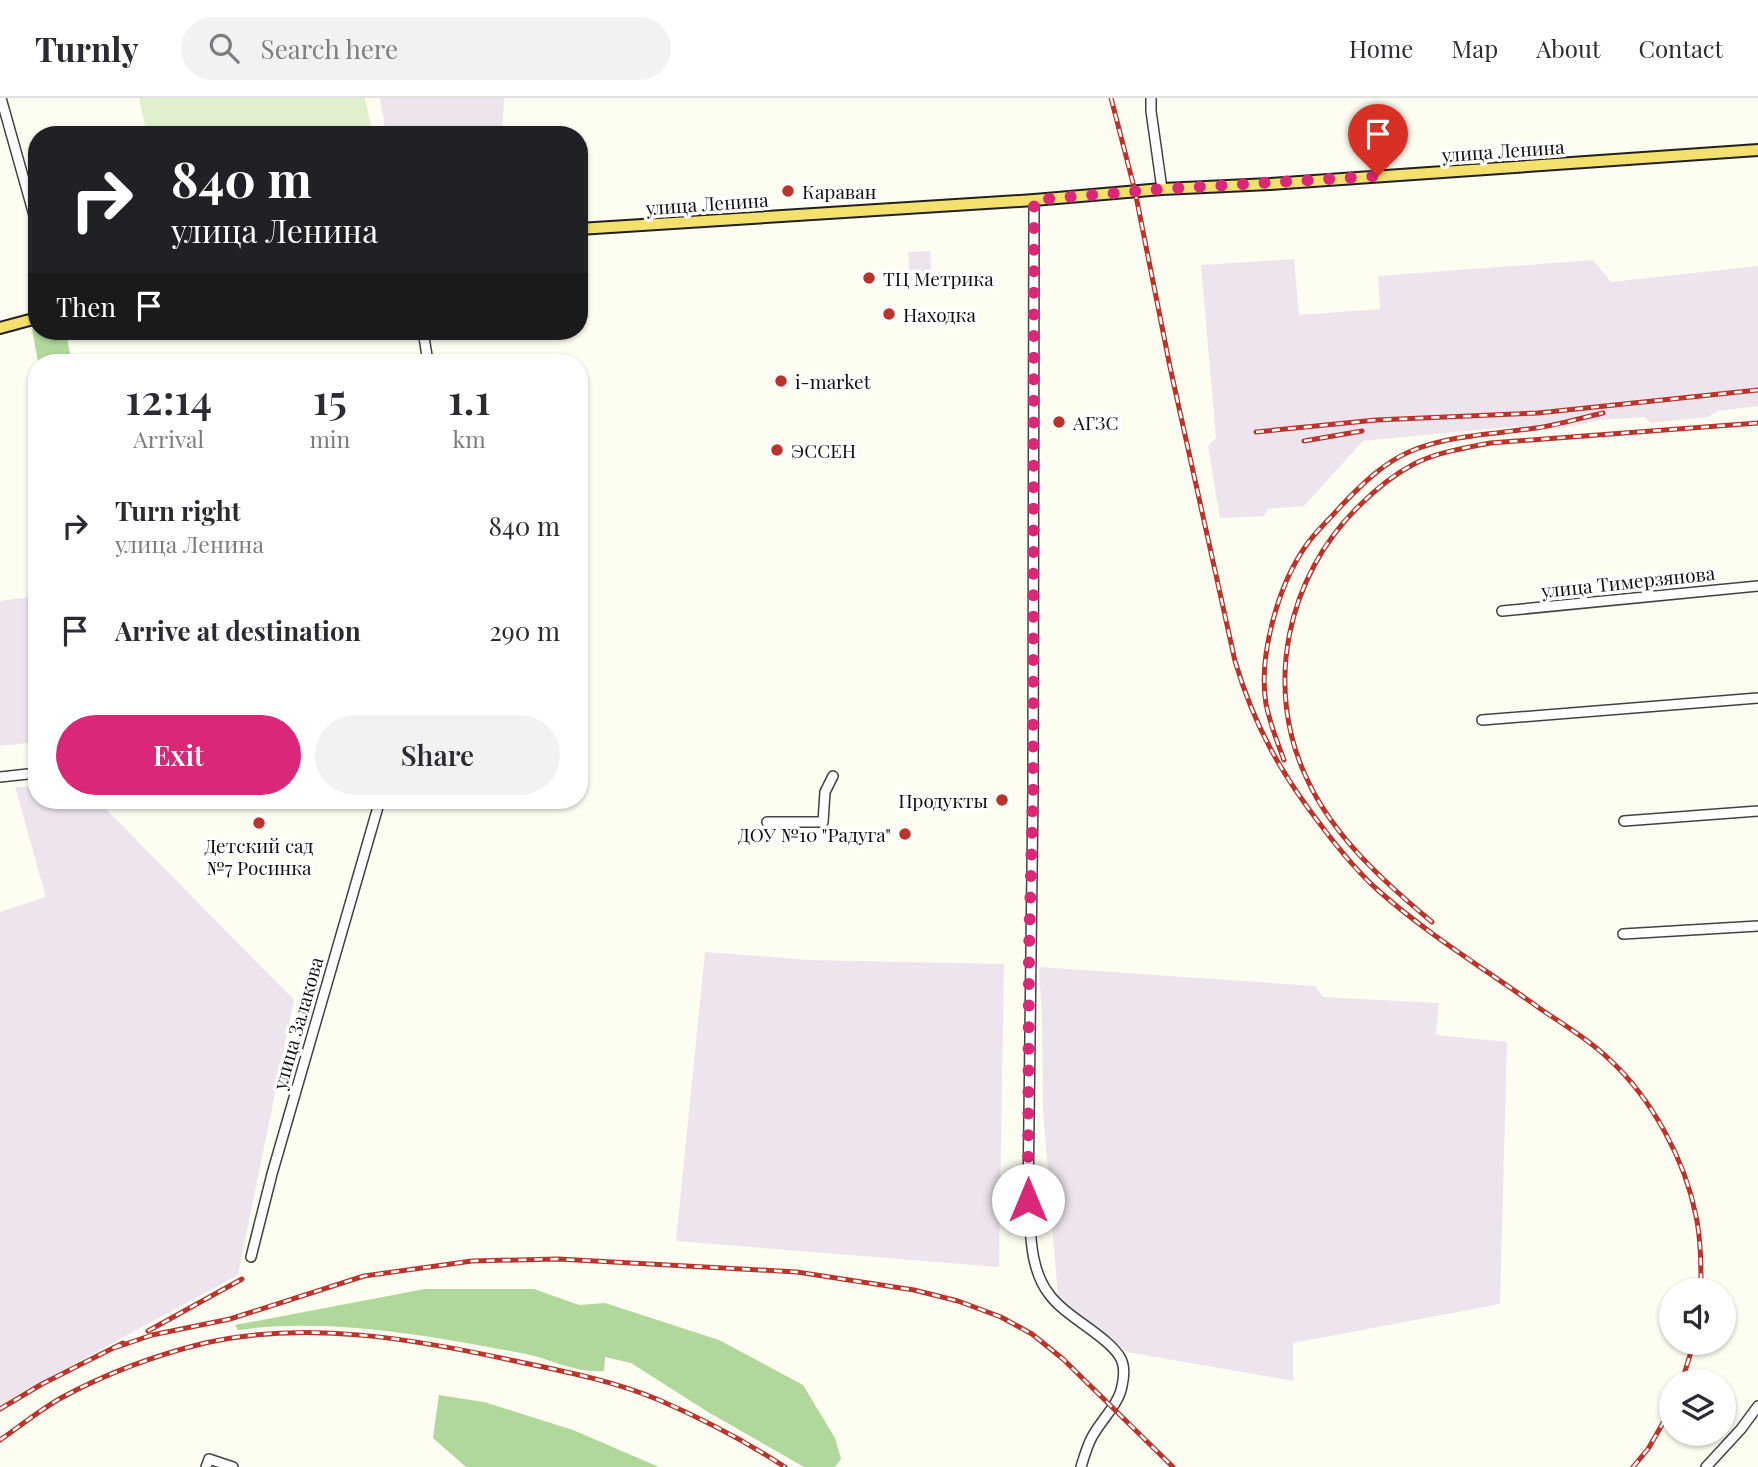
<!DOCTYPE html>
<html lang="en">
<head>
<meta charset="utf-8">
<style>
	body { margin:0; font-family:"Playfair Display",serif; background:#f2f2f3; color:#2b2b33; height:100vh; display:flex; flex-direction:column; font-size:26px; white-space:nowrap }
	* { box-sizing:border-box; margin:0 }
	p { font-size:23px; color:#7c7c81 }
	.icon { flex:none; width:38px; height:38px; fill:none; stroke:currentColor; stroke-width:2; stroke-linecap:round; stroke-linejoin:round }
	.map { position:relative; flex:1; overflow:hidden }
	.side { position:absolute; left:28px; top:256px; width:560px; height:455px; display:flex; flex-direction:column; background:#fff; border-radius:28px; box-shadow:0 2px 5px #0004 }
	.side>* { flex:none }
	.top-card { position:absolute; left:28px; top:28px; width:560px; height:214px; border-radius:28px; box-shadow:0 2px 5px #0004; background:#202124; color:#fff; overflow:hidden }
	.tools { position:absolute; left:1659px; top:1180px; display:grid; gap:14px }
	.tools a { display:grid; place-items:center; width:77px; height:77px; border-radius:50%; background:#fff; box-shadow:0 2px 5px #0004; font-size:35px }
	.pin { position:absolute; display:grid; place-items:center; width:60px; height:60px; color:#fff; margin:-72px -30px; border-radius:50% 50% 50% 0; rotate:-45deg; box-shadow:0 0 7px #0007 }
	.pin .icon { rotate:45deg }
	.me { position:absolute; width:77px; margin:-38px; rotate:0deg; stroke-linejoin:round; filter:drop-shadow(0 0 5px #0008) }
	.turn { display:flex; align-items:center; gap:24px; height:147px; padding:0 28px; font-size:32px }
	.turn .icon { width:91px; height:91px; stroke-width:2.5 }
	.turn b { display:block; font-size:49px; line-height:60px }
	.then { display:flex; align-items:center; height:66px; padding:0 28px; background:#0003; gap:14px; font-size:26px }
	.eta { display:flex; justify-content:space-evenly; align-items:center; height:119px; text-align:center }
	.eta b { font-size:42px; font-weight:600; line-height:49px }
	.action { display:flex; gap:14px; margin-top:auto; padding:14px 28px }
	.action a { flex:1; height:80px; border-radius:42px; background:#db2777; color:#fff; font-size:28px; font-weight:600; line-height:80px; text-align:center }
	.action a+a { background:#f2f2f3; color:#2b2b33 }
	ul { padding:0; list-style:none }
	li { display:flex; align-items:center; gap:21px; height:105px; padding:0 28px }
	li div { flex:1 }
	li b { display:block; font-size:26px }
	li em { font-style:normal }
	header { display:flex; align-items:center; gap:42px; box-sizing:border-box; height:98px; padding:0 35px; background:#fff; border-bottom:2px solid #e1e1e2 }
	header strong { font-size:33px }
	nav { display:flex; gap:38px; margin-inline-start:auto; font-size:24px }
	.search { width:490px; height:63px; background:#f2f2f3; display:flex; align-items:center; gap:18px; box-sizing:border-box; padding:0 24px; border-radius:38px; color:#7c7c81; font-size:26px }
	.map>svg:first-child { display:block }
	.industrial { fill:#ede4ed }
	.forest { fill:#b0d89b }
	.pitch { fill:#e0f0cd }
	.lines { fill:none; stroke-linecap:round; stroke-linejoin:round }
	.minor-casing { stroke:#424242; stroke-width:12 }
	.major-casing { stroke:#202020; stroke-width:14 }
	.minor { stroke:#fff; stroke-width:9 }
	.major { stroke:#f3e06d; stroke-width:10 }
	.rail-casing { stroke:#ba342c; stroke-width:5 }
	.rail { stroke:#fff; stroke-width:2.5; stroke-dasharray:8; stroke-linecap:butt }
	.route { stroke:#db2777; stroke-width:12; stroke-dasharray:0 21.6 }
	.poi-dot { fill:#ba342c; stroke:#fff; stroke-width:2.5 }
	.labels { text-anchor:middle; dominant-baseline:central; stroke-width:7; stroke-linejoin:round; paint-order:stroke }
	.street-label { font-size:19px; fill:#0f0f0f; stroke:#fff }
	.poi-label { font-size:19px; fill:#0f0f0f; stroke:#fff; text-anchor:start }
</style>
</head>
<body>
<header>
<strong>Turnly</strong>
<div class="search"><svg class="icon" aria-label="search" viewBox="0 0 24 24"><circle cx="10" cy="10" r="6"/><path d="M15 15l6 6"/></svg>Search here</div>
<nav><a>Home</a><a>Map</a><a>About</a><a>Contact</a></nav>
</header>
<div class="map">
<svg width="1758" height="1369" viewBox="0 0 1758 1369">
	<rect width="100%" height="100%" fill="#fefdf1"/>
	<!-- industrial -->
	<path class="industrial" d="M 380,0 L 504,0 L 502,37 L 386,37 Z
		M 930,153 L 932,182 L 910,183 L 908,154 Z
		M 1294,161 L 1299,217 L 1380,211 L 1378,178 L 1593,162 L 1611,184 L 1758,168 L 1758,308 L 1718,313 L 1708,319 L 1651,325 L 1644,319 L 1600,322 L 1563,330 L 1519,335 L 1518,328 L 1363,343 L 1304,408 L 1268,411 L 1264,418 L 1220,420 L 1208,348 L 1216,340 L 1201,167 Z
		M 37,498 L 37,644 L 0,648 L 0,503 Z
		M 37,688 L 37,702 L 97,702 L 294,902 L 238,1177 L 0,1306 L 0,814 L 46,799 L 15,689 Z
		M 705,854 L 810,862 L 1004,866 L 999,1169 L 676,1143 Z
		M 1039,869 L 1315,888 L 1323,899 L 1439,905 L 1436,937 L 1507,944 L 1500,1206 L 1293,1245 L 1293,1283 L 1127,1254 L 1058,1200 L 1043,1012 L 1042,920 Z"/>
	<!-- forest -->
	<path class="forest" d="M 37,230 L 37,233 L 66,233 L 71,262 L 38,264 L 32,231 Z
		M 425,1191 L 534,1191 L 579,1207 L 605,1205 L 719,1242 L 803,1287 L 835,1340 L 841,1361 L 835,1369 L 804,1369 L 708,1314 L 631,1265 L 605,1259 L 604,1273 C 577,1276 549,1260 521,1255 C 430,1238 331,1219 238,1232 L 235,1227 Z
		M 439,1297 L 484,1304 L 573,1332 L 659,1369 L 466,1369 L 433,1340 Z"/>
	<!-- pitch -->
	<path class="pitch" d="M 139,0 L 365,0 L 373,37 L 147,37 Z"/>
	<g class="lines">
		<!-- minor casing -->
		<g class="minor-casing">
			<path id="minor" d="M 1,0 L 37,128
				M 1151,0 L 1151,13 L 1162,91
				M 1034,102 L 1033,691 L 1028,1102 C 1031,1133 1029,1170 1049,1196 C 1065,1219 1110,1239 1121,1261 C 1125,1269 1124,1279 1122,1288 C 1119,1306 1101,1322 1092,1339 C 1087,1348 1084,1359 1081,1369
				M 423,233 L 428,264
				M 1502,513 L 1758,488
				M 1482,622 L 1758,600
				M 0,679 L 37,675
				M 1624,723 L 1758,713
				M 767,724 L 823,724 L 825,694 L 833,678
				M 1623,836 L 1758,828
				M 251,1159 L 272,1076 L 380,702
				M 206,1369 L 209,1361 L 233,1369
				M 1706,1369 L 1741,1331 L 1758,1308"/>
		</g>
		<!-- major casing -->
		<g class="major-casing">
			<path id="major" d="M 579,131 L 1034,102 L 1162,91 L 1270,86 L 1758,52
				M 0,230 L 37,220"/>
		</g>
		<!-- minor -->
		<use href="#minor" class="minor"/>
		<!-- major -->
		<use href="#major" class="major"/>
		<!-- rail casing -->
		<g class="rail-casing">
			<path id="rail" d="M 1111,0 L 1135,93 L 1170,269 L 1235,563 C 1254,627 1280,674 1320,726 C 1338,750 1357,774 1380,794 C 1430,838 1488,873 1542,912 C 1566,928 1590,943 1610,962 C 1652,1001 1685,1062 1696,1118 C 1701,1142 1701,1167 1701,1192
				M 1256,334 L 1376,322 L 1538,315 L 1758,292
				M 1304,343 L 1362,333
				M 1284,662 C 1277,644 1270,625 1266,606 C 1258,559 1278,488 1305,449 C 1315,434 1329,422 1340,409 C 1361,387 1383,365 1411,353 C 1450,337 1494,336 1536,330 C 1558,327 1581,320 1603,315
				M 1432,824 C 1384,784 1333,738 1307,681 C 1263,589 1287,478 1359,408 C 1376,391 1393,377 1414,366 C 1437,354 1465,350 1490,345 L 1758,325
				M 148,1233 L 242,1181
				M 114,1250 L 152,1237 L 230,1221 L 364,1178 L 472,1163 L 558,1161 L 797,1174 L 914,1192 L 958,1203 L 1001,1219 L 1032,1236 L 1063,1261 L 1173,1369
				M 1682,1283 L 1694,1244
				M 0,1311 L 42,1286 L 123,1245
				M 0,1342 C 20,1328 40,1312 61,1300 C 105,1276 156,1257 205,1245 C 307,1222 415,1241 515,1263 C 563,1273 614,1283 659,1302 C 703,1321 745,1343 785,1369
				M 1633,1369 L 1648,1351 L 1671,1311"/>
		</g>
		<!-- rail -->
		<use href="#rail" class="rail"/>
	</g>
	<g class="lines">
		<!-- route -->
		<path class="route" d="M 1028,1102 L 1029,855 L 1033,691 L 1034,102 L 1162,91 L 1378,78"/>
	</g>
	<!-- markers -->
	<g class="poi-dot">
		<circle cx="788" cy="93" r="7"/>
		<circle cx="869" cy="180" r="7"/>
		<circle cx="889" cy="216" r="7"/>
		<circle cx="781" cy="283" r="7"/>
		<circle cx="1059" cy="324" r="7"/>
		<circle cx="777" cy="352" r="7"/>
		<circle cx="1002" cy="702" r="7"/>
		<circle cx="259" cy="725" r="7"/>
		<circle cx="905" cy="736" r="7"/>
	</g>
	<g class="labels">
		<!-- street labels -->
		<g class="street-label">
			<text transform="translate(1503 52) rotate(-4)">улица Ленина</text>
			<text transform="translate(707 105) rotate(-4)">улица Ленина</text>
			<text transform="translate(1628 483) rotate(-6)">улица Тимерзянова</text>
			<text transform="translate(297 925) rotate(-74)">улица Залакова</text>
		</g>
		<!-- poi labels -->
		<g class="poi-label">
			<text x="802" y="93">Караван</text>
			<text x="883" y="180">ТЦ Метрика</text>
			<text x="903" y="216">Находка</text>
			<text x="795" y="283">i-market</text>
			<text x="1073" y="324">АГЗС</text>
			<text x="791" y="352">ЭССЕН</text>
			<text x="988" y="702" text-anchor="end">Продукты</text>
			<text x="891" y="736" text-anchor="end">ДОУ №10 "Радуга"</text>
			<text x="259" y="747" text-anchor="middle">Детский сад<tspan x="259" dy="22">№7 Росинка</tspan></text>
		</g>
	</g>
</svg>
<div class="tools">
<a><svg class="icon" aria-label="sound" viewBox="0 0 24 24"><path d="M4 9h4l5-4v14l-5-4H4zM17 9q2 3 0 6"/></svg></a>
<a><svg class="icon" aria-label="layers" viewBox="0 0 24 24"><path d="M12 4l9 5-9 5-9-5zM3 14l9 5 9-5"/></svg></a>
</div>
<div class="pin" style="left:1378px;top:78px;background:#d93025"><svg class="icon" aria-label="arrive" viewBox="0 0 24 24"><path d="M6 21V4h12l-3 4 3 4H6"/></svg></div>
<svg class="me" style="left:1028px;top:1102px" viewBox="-20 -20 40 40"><circle r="19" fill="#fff"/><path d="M0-13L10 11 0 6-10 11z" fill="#db2777"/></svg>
<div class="top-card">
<div class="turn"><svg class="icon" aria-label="right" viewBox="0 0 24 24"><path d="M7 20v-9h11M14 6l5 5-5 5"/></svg><div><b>840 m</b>улица Ленина</div></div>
<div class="then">Then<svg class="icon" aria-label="arrive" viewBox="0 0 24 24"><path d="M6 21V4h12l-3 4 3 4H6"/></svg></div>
</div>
<section class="side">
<div class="eta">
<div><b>12:14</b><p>Arrival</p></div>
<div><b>15</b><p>min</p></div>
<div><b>1.1</b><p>km</p></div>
</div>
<ul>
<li><svg class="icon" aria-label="right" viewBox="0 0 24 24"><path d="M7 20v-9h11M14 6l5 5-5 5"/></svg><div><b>Turn right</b><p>улица Ленина</p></div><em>840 m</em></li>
<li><svg class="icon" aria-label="arrive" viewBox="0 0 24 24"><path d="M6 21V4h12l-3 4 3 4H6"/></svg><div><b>Arrive at destination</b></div><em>290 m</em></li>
</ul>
<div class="action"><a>Exit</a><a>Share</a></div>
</section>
</div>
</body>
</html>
